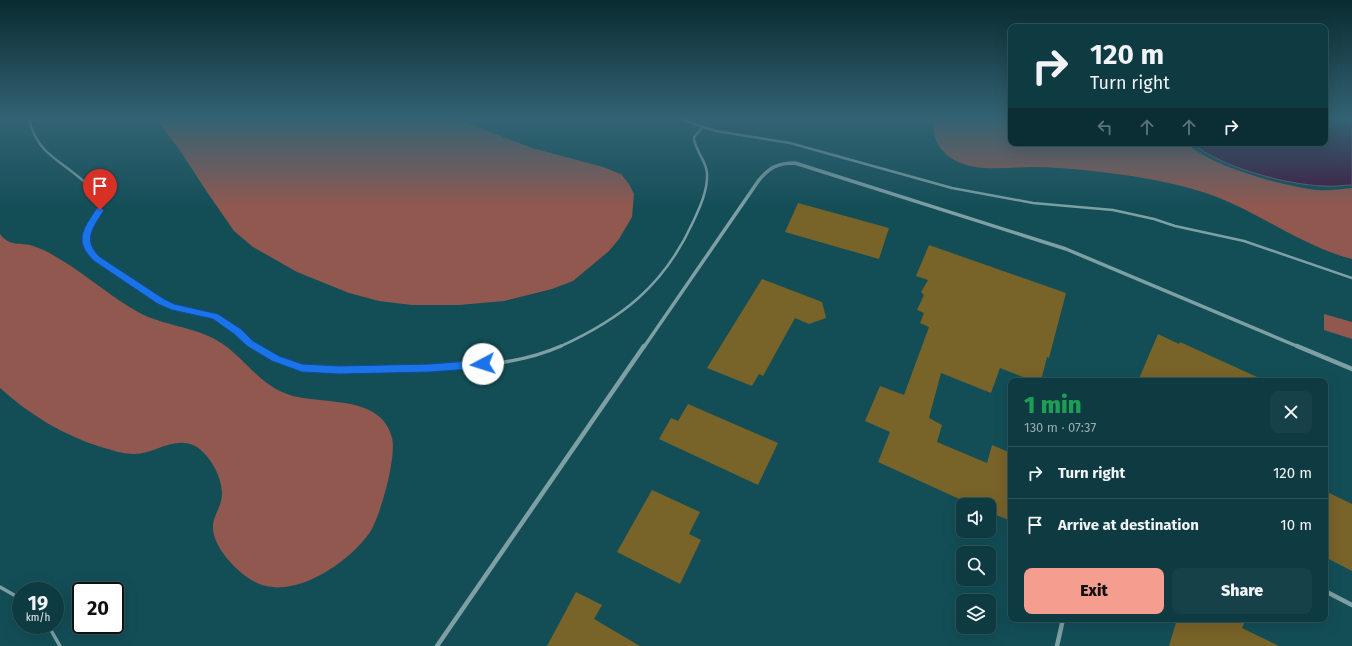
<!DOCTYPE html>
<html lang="en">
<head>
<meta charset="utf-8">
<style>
	body { margin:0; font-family:"Fira Sans",sans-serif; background:#174148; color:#f1f3f6; height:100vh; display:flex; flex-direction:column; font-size:15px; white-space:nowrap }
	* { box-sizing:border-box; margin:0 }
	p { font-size:13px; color:#9badb1 }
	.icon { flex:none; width:22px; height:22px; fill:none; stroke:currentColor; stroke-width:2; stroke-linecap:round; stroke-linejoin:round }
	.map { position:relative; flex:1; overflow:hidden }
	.panel { position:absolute; left:1008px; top:378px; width:320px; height:244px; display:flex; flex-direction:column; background:#0e3a41; border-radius:8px; box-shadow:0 4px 16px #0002,0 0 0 1px #2e545a }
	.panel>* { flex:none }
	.banner { position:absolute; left:1008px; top:24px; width:320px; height:122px; border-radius:8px; box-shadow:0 4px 16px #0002,0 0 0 1px #2e545a; background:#0e3a41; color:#f1f3f6; overflow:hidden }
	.fabs { position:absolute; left:956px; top:498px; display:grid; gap:8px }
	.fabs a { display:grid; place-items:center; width:40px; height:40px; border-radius:8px; background:#0e3a41; box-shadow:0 4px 16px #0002,0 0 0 1px #2e545a; font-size:20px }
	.speed { position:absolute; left:12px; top:582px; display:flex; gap:8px; font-size:20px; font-weight:700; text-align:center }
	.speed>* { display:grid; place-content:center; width:52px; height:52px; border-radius:50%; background:#0e3a41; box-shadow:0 4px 16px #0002,0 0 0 1px #2e545a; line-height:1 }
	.speed small { font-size:10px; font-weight:400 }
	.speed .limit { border:2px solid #111; border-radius:6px; background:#fff; color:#111 }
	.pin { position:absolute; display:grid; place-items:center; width:34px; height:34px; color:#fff; margin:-41px -17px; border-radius:50% 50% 50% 0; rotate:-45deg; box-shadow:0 0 4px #0007 }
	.pin .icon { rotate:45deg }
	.me { position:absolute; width:44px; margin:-22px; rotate:265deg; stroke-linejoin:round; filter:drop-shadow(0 0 3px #0008) }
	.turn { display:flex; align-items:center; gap:14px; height:84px; padding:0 16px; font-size:18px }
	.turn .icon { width:52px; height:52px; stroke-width:2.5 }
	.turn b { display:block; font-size:28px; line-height:34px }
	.lanes { display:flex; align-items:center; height:38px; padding:0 16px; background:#0003; justify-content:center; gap:20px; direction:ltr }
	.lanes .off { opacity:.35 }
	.round { display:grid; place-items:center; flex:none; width:42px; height:42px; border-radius:8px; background:#174148 }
	.overview { display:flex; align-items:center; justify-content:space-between; height:68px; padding:0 16px }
	h1 { font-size:24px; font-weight:800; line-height:30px; color:#1e9e55 }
	.action { display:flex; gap:8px; margin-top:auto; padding:8px 16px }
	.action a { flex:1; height:46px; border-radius:8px; background:#f59d8f; color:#111; font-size:16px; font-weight:800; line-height:46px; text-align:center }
	.action a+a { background:#174148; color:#f1f3f6 }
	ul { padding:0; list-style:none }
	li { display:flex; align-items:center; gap:12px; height:52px; padding:0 16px; border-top:1px solid #2e545a }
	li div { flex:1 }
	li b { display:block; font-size:15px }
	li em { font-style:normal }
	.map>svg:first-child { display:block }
	.green { fill:#91584f }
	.water { fill:#40193e; stroke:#655874 }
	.building { fill:#786328 }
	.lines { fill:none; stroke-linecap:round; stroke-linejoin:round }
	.service-far1 { stroke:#7e9fa4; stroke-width:2.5 }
	.service { stroke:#7e9fa4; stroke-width:3.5 }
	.minor-far1 { stroke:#7e9fa4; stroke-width:3.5 }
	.minor { stroke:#7e9fa4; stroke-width:4.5 }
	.route { fill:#1a73e8; stroke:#114b97 }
</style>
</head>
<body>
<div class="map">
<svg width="1352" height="646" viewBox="0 0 1352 646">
	<rect width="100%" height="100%" fill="#134e57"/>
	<!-- green -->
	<path class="green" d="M 155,118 L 456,118 L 467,123 L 532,148 L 603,167 L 621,174 L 629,184 L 634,194 L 632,217 L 619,239 L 609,251 L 573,281 L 552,289 L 504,301 L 459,305 L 412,305 L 379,301 L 349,293 L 297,272 L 253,247 L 234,231 L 207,192 L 179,149 Z
		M 936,118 L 1011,118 L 1011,143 L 1186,143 C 1212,167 1282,186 1318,190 C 1329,191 1341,189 1352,188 L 1352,259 C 1304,247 1263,215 1217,197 C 1177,182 1135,176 1093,171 C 1073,169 1053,167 1033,167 C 1004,167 965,175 943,151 C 934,141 932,131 936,118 Z
		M 0,234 C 9,247 21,242 33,246 C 47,250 59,259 71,266 C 93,281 115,299 138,312 C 163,326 193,326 218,341 C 245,357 258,385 290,395 C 321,405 382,394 392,438 C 397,456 380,520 368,535 C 346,564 294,600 257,583 C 239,575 212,547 213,527 C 213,517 219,510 221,501 C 226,483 211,455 195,446 C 174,435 153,455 133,454 C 122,454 112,450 101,447 C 63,435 30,415 0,388 Z
		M 1324,314 L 1352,322 L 1352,339 L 1324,330 Z"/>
	<!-- water -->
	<path class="water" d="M 1325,121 L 1352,123 L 1352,185 C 1343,185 1334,187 1324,186 C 1287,185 1220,167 1192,143 L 1325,143 Z"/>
	<!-- building -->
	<path class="building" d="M 798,203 L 889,228 L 879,259 L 785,232 Z
		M 929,245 L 1066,293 L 1049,358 L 1047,357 L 1041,381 L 1033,381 L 1000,368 L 991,393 L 941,373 L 929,418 L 942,425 L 937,442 L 987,463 L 992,445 L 1011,453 L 1011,521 L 989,512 L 989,505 L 974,505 L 966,502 L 878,462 L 890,432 L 865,421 L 880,386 L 904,395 L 929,327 L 920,323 L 924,313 L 917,310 L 924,295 L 921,292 L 928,280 L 916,276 Z
		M 762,279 L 822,302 L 826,318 L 809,324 L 795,318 L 763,376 L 759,374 L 752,386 L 707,368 Z
		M 1158,334 L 1179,344 L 1180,342 L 1266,381 L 1138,381 Z
		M 688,404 L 778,443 L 758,485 L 659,439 L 671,418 L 678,421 Z
		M 652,490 L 700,512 L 689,534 L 701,540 L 680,584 L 617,552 Z
		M 1325,491 L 1352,504 L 1352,571 L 1325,557 Z
		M 576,592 L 602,605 L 594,619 L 640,646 L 547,646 Z
		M 1177,619 L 1246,619 L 1242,628 L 1279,646 L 1169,646 Z"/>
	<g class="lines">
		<!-- service-far1 -->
		<path class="service-far1" d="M 28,118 C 32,130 36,141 45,150 C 58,164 94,183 99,201 C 106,226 68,226 97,259 L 161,302 L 208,314 L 220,319 L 255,347
			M 676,118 L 716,131 L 790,143 L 952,188 L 1033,203 L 1113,210 L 1154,219 L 1175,226 L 1244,241 L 1352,278
			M 559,347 C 621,319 664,286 693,222 C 700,207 708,190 707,173 C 706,160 696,152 694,139 L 694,137 L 703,127"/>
		<!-- service -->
		<path class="service" d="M 253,346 C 267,356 283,363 300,367 C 333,374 367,371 400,369 C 453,367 512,368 561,346
			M 0,587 L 21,599
			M 48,625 L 60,646"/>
		<!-- minor-far1 -->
		<path class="minor-far1" d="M 644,347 L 759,180 C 770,167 778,163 795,163 L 1066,249 L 1299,347"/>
		<!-- minor -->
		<path class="minor" d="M 1297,346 L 1352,369
			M 1325,591 L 1352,605
			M 437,646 L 644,346
			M 1057,646 L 1063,619"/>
	</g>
	<!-- sky -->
	<linearGradient id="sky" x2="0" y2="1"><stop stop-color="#0a2b30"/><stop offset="0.57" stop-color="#336374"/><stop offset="1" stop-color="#336374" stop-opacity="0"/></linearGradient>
	<rect width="1352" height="208" fill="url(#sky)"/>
	<!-- route -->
	<path class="route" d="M 100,207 L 104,210 C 93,228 82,240 100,257 L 164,299 L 174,304 L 218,314 L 241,329 L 253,341 L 279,356 L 302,364 L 340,366 L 430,364 L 483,360 L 486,361 L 488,364 L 486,366 L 483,368 L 430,372 L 340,374 L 302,372 L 272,361 L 247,346 L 234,334 L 213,319 L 172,310 L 158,304 L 94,261 C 73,241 83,229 97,208 Z"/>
</svg>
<div class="fabs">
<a><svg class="icon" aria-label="sound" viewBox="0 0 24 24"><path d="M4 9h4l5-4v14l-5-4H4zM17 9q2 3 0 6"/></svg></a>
<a><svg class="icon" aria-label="search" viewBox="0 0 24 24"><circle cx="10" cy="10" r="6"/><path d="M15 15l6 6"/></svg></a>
<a><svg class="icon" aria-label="layers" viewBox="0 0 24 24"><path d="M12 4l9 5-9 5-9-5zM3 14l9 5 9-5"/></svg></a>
</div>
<div class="speed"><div>19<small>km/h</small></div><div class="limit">20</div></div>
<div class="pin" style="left:100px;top:210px;background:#d93025"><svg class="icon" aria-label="arrive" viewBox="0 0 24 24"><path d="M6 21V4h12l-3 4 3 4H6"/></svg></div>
<svg class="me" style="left:483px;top:364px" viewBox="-20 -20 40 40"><circle r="19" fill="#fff"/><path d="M0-13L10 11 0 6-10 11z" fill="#1a73e8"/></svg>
<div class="banner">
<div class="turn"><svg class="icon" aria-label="right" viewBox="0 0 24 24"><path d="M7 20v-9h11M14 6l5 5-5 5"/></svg><div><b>120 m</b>Turn right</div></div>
<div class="lanes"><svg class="icon off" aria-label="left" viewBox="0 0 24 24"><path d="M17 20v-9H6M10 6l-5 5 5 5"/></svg><svg class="icon off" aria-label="ahead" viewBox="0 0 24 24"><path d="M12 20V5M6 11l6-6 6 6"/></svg><svg class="icon off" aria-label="ahead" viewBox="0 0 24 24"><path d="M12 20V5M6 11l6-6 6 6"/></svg><svg class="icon" aria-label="right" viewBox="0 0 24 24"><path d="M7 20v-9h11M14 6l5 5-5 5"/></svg></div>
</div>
<section class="panel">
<div class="overview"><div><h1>1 min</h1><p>130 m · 07:37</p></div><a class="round"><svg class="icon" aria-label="close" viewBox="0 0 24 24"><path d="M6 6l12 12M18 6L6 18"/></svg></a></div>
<ul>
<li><svg class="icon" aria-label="right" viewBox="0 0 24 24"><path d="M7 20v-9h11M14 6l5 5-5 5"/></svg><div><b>Turn right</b></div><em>120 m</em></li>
<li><svg class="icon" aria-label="arrive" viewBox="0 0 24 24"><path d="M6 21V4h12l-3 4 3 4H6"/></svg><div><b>Arrive at destination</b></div><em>10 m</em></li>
</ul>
<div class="action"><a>Exit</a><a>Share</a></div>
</section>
</div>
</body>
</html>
